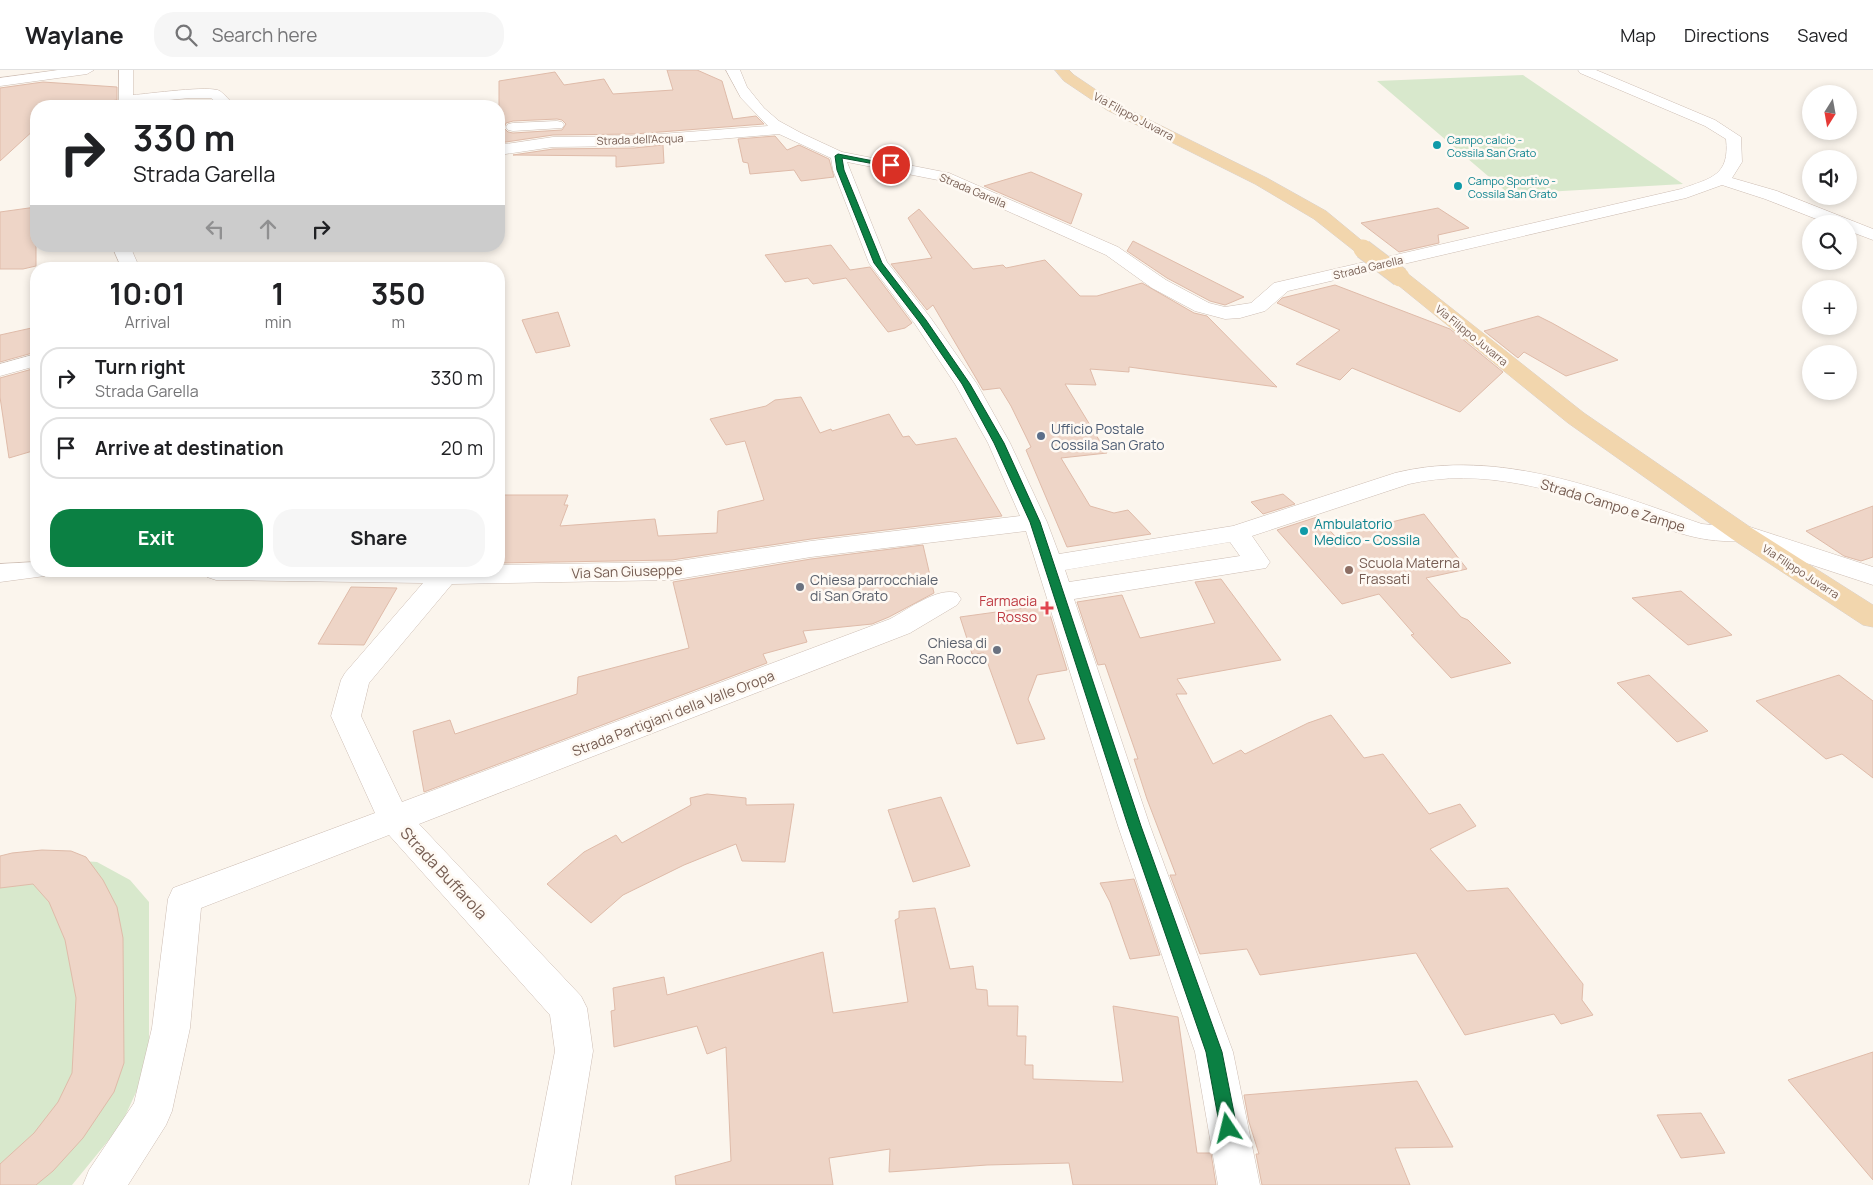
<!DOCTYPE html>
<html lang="en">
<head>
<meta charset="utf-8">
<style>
	body { margin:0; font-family:Manrope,sans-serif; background:#f6f6f6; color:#202124; height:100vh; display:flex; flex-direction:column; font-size:19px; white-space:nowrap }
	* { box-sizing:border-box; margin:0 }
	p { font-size:16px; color:#757577 }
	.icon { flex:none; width:28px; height:28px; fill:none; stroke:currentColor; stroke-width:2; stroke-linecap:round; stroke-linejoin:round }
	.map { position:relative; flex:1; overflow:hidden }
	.sheet { position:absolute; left:30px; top:192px; width:475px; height:315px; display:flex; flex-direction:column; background:#fff; border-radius:20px; box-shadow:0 2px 8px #0003 }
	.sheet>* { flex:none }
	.banner { position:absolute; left:30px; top:30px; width:475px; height:152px; border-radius:20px; box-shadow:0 2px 8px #0003; background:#fff; color:#202124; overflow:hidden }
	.needle { width:32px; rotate:191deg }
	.buttons { position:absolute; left:1802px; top:15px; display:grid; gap:10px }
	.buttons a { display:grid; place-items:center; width:55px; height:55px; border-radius:50%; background:#fff; box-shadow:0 2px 8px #0003; font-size:25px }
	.pin { position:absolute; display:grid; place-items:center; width:42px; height:42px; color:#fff; margin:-21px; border:2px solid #fff; border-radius:50%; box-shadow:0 1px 5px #0007 }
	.me { position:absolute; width:55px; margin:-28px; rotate:350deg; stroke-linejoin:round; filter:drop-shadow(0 0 4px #0008) }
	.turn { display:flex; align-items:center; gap:18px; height:105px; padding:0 20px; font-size:22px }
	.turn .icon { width:65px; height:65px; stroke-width:2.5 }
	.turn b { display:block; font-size:35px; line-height:42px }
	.lanes { display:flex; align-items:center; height:48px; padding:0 20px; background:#0003; justify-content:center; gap:25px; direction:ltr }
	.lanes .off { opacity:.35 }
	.eta { display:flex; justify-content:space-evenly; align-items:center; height:85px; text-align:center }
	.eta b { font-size:30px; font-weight:700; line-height:35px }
	.cta { display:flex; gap:10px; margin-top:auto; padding:10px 20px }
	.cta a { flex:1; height:58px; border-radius:20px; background:#0b8043; color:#fff; font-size:20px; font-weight:700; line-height:58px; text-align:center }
	.cta a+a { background:#f6f6f6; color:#202124 }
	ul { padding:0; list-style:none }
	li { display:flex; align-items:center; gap:15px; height:62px; margin:0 10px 8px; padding:0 10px; border:2px solid #e0e0e0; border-radius:20px }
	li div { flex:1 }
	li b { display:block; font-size:19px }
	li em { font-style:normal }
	header { display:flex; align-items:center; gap:30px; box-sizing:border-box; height:70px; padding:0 25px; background:#fff; border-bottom:1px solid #e0e0e0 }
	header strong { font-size:24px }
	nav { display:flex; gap:28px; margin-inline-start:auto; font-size:18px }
	.search { width:350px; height:45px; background:#f6f6f6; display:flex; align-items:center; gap:12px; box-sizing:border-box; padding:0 18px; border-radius:20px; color:#757577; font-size:19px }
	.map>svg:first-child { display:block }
	.green { fill:#d8e8cc }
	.building { fill:#eed5c7; stroke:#dfbba9; fill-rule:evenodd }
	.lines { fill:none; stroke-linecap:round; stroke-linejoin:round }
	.minor-casing { stroke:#cdbdb3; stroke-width:1 }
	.major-casing { stroke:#d8d1ce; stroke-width:1 }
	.minor { fill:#fff; fill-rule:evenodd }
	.major { fill:#f2d6ad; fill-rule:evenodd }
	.major-bridge-casing { stroke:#d8d1ce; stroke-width:20; stroke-linecap:butt }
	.major-bridge { stroke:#f2d6ad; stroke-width:19 }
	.route { fill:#0b8043; stroke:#07532c }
	.culture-dot { fill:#0f9aa8; stroke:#fef9f3; stroke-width:2 }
	.service-dot { fill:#5c6f8a; stroke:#fef9f3; stroke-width:2 }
	.education-dot { fill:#8d6e63; stroke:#fef9f3; stroke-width:2 }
	.worship-dot { fill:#6b7280; stroke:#fef9f3; stroke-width:2 }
	.health-dot { fill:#e0444e; stroke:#fef9f3; stroke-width:2 }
	.labels { text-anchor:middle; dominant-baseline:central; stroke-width:5; stroke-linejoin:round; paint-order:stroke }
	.far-street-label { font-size:11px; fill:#755c51; stroke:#fef9f3 }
	.far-culture-label { font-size:11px; fill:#0d838f; stroke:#fef9f3; text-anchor:start }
	.service-label { font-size:14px; fill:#4e5e75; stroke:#fef9f3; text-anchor:start }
	.street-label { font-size:14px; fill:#755c51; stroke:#fef9f3 }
	.culture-label { font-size:14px; fill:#0d838f; stroke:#fef9f3; text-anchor:start }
	.education-label { font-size:14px; fill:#785e54; stroke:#fef9f3; text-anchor:start }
	.worship-label { font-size:14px; fill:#5b616d; stroke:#fef9f3; text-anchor:start }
	.health-label { font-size:14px; fill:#be3a42; stroke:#fef9f3; text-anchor:end }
	.near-street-label { font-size:16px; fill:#755c51; stroke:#fef9f3 }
</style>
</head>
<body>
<header>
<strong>Waylane</strong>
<div class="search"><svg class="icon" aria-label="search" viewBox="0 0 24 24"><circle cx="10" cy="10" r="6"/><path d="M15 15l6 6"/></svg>Search here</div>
<nav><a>Map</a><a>Directions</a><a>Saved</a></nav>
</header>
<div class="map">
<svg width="1873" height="1115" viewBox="0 0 1873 1115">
	<rect width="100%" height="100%" fill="#fbf5ed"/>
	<!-- green -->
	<path class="green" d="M 1523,5 L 1683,114 L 1509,124 L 1377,11 Z
		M 55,789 L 97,792 L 130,810 L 149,832 L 149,994 L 121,1055 L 72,1115 L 0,1115 L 0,808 Z"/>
	<!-- building -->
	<path class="building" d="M 667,0 L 697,0 L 722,11 L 733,49 L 756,46 L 764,54 L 634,64 L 553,65 L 499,73 L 499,11 L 555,2 L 564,15 L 604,9 L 613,24 L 673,20 ZM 557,49 L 562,50 L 566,54 L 562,60 L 513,63 L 508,62 L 504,58 L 506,53 L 513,51 Z
		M 43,12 L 117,17 L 117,30 L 73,36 L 36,36 L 36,58 L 0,91 L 0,18 Z
		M 775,66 L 787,80 L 799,75 L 829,89 L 834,107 L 801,111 L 794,100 L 750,104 L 748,93 L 743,92 L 738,69 Z
		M 663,75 L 664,93 L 616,97 L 616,86 L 513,85 L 553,79 L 634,78 Z
		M 1031,102 L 1082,124 L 1071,154 L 984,116 Z
		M 36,137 L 36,196 L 23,199 L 0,199 L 0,142 Z
		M 1438,138 L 1469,158 L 1438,165 L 1439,173 L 1399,182 L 1361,153 Z
		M 919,139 L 973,199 L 1003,195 L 1006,198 L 1045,190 L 1080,226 L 1097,226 L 1142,213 L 1194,243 L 1207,246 L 1277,317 L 1129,297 L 1129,302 L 1090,299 L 1096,315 L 1065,314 L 1107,383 L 1061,388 L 1090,436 L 1114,443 L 1128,440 L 1151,464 L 1067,477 L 1026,380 L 1031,377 L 1011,336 L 1000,318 L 983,320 L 933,235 L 927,240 L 891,194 L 932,188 L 908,148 Z
		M 1133,171 L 1244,227 L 1225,235 L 1210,231 L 1167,208 L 1127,181 Z
		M 831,175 L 850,200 L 870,197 L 912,253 L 905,258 L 888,262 L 846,208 L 813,214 L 808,208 L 785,212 L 765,185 Z
		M 1335,215 L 1450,259 L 1503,302 L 1460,342 L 1352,298 L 1340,310 L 1296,294 L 1340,260 L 1277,233 L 1282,228 Z
		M 558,242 L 570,276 L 536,283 L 522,250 Z
		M 1538,246 L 1552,253 L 1618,290 L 1566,306 L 1524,282 L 1518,288 L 1484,261 Z
		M 36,257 L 36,282 L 0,292 L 0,265 Z
		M 36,298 L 36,380 L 9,388 L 0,327 L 0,308 Z
		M 801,327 L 820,363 L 831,359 L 832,361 L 889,344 L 903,367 L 909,366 L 916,375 L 956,368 L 1002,446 L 811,469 L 672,490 L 499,493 L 499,425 L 568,425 L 564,435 L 568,435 L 560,456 L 655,449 L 658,466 L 717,463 L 718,441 L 764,430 L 745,371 L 726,375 L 710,349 L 766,336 L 775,330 Z
		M 1283,424 L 1295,434 L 1263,444 L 1251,432 Z
		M 1873,436 L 1873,487 L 1861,491 L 1844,486 L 1806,461 Z
		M 1424,444 L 1467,499 L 1426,508 L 1461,547 L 1468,550 L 1511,593 L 1451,608 L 1411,565 L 1414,564 L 1379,524 L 1342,534 L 1277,460 L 1317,447 L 1335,466 Z
		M 923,475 L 934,523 L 889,547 L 872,554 L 803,561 L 807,572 L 763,584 L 767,593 L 424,722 L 413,661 L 450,650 L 455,664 L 577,624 L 578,607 L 689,578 L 673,512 L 811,489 Z
		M 1221,509 L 1281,590 L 1177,609 L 1187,624 L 1176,624 L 1213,694 L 1241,680 L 1245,684 L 1308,653 L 1331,645 L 1364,688 L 1383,684 L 1429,744 L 1460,734 L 1476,756 L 1430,779 L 1467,821 L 1508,818 L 1583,914 L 1582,930 L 1593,945 L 1561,954 L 1554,944 L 1465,965 L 1416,883 L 1260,905 L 1247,879 L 1200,884 L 1170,805 L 1176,805 L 1147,729 L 1134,689 L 1138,689 L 1105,594 L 1098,595 L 1077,532 L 1122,525 L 1140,568 L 1215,553 L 1195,512 Z
		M 351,517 L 397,518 L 364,575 L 318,574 Z
		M 1681,521 L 1732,565 L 1688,575 L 1632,528 Z
		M 1047,535 L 1067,600 L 1037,605 L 1028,629 L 1045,669 L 1017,674 L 984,583 L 972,584 L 960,547 Z
		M 1649,605 L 1708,661 L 1677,672 L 1617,613 Z
		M 1839,605 L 1873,631 L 1873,708 L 1842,684 L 1826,689 L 1756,631 Z
		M 707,724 L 746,728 L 746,735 L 794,734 L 785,792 L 742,791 L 736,774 L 684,795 L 623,825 L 591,853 L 547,814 L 584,782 L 616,765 L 622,773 L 691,735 L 690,728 Z
		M 941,727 L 970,796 L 913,812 L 888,740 Z
		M 42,780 L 71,781 L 86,787 L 103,810 L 117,837 L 123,868 L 124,993 L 114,1022 L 83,1068 L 53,1101 L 36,1115 L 0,1115 L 0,1094 L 34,1063 L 58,1032 L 72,1003 L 76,928 L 65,870 L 49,832 L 33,814 L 0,818 L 0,786 L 12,783 Z
		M 1134,809 L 1160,885 L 1130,889 L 1110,832 L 1100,813 Z
		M 935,838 L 950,899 L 973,896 L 976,919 L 987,920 L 988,936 L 1018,936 L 1017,966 L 1026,966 L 1025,995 L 1033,995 L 1033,1009 L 1123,1012 L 1113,936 L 1178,947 L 1197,1083 L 1211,1083 L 1216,1115 L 1073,1115 L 1069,1093 L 987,1095 L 889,1102 L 890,1079 L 829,1088 L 833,1115 L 676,1115 L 675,1106 L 731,1091 L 726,977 L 707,984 L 697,956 L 614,977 L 611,941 L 615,940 L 613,918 L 664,907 L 667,925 L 823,882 L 833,943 L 908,932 L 895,850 L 899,848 L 899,841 Z
		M 1873,982 L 1873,1110 L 1788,1010 Z
		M 1417,1011 L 1453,1077 L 1395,1078 L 1410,1115 L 1262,1115 L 1256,1084 L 1259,1084 L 1249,1052 L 1244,1025 Z
		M 1701,1043 L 1725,1083 L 1681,1088 L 1657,1045 Z"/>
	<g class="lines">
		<!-- minor casing -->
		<g class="minor-casing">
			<path id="minor" d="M 58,0 L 94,0 L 87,4 L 0,16 L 0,8 Z
				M 119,0 L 133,0 L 133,25 C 148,24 210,15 220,21 C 225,25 231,31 234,36 L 219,36 L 211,28 L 190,28 L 126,34 L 121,33 L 119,30 Z
				M 726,0 L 740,0 L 747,17 L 764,38 L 779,51 L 801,63 L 842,82 L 949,103 L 1118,177 L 1166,210 L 1209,233 L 1225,237 L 1251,233 L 1274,213 L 1681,119 C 1711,108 1730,106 1726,69 L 1705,56 L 1580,3 L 1578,0 L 1596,0 L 1715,50 L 1741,67 L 1742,92 L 1732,108 L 1777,121 L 1873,159 L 1873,170 L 1849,161 L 1849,154 L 1829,154 L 1765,129 L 1722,115 L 1686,128 L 1288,221 L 1265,241 L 1240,248 L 1225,249 L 1195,241 L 1152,218 L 1106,185 L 938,110 L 847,92 L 887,192 L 930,247 L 977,314 L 1010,373 L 1047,452 L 1059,484 L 1233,456 L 1395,403 C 1500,377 1604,421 1702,454 C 1718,456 1734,453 1750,457 L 1873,497 L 1873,515 L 1739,471 C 1695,473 1666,458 1625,444 C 1557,420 1481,397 1409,414 L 1252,466 L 1270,492 L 1266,498 L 1074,529 L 1150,756 L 1233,982 L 1260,1115 L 1218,1115 L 1195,982 L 1118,756 L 1026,461 L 811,487 L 672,510 L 452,514 L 369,613 L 361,646 L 402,732 L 890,549 C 909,539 937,517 957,523 L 961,529 L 957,535 L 910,563 L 419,754 L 581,926 L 587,938 L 593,981 L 571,1115 L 529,1115 L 555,981 L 550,945 L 389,765 L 201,838 L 190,958 L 172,1041 L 166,1055 L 128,1115 L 83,1115 L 89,1100 L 134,1033 L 152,958 L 168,829 L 173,818 L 375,743 L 331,646 L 341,610 L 345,603 L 423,513 L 216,510 L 207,507 L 203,501 L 499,501 L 499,495 L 672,492 L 811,471 L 1020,446 L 988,373 L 955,314 L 915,254 L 869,193 L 833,100 L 831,88 L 779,64 L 634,76 L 553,77 L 499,85 L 499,75 L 553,67 L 634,66 L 768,56 L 741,28 ZM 1230,472 L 1240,486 L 1069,512 L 1065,500 Z
				M 557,51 L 562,52 L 564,55 L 562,58 L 513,61 L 508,60 L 506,57 L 508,54 L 513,53 Z
				M 112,176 L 130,176 L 140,199 L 122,199 Z
				M 36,284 L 36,296 L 0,306 L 0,294 Z
				M 36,492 L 36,501 L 48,501 L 45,506 L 0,512 L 0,494 Z"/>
		</g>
		<!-- major casing -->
		<g class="major-casing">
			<path id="major" d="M 1055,0 L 1069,0 L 1074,5 L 1117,34 L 1267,108 L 1326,141 L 1372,179 L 1369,183 L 1363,184 L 1357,183 L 1314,149 L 1255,114 L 1107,40 L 1064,11 Z
				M 1400,201 L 1407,203 L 1584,343 L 1750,457 L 1873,535 L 1873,557 L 1863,555 L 1732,469 L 1568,353 L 1393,211 L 1391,207 L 1393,203 Z"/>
		</g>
		<!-- minor -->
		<use href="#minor" class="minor"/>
		<!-- major -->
		<use href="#major" class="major"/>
		<!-- major-bridge casing -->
		<g class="major-bridge-casing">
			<path id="major-bridge" d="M 1363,179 L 1400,207"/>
		</g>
		<!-- major-bridge -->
		<use href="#major-bridge" class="major-bridge"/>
	</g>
	<!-- route -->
	<path class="route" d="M 838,84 L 894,95 L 891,97 L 842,88 L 844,100 L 882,193 L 926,250 L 970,314 L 1004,373 L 1040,452 L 1141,756 L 1222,982 L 1237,1058 L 1234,1064 L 1228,1066 L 1223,1064 L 1220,1058 L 1206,982 L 1128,756 L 1030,452 L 994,373 L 962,314 L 920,253 L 874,193 L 837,100 L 835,86 Z"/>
	<!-- markers -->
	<g class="culture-dot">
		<circle cx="1437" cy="75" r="5"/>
		<circle cx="1458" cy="116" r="5"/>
		<circle cx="1304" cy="461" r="5"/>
	</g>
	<circle class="service-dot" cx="1041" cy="366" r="5"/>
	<circle class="education-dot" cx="1349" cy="500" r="5"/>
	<g class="worship-dot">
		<circle cx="800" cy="517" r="5"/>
		<circle cx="997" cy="580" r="5"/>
	</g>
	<path class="health-dot" d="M1044.5 530.5h5v5h5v5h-5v5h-5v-5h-5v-5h5z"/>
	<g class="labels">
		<!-- far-street labels -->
		<g class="far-street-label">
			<text transform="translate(1134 46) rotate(28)">Via Filippo Juvarra</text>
			<text transform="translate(640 69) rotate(-2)">Strada dell'Acqua</text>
			<text transform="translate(973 120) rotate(23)">Strada Garella</text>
			<text transform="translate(1368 197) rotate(-13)">Strada Garella</text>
			<text transform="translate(1472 265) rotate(39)">Via Filippo Juvarra</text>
			<text transform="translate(1801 501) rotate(33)">Via Filippo Juvarra</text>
		</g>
		<!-- far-culture labels -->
		<g class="far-culture-label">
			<text x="1447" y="69">Campo calcio -<tspan x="1447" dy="13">Cossila San Grato</tspan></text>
			<text x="1468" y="110">Campo Sportivo -<tspan x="1468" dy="13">Cossila San Grato</tspan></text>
		</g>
		<!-- service labels -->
		<g class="service-label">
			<text x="1051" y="358">Ufficio Postale<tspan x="1051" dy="16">Cossila San Grato</tspan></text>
		</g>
		<!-- street labels -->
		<g class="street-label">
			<text transform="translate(1613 435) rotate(17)">Strada Campo e Zampe</text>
			<text transform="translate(627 501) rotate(-2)">Via San Giuseppe</text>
			<text transform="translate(673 643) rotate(-21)">Strada Partigiani della Valle Oropa</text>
		</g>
		<!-- culture labels -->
		<g class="culture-label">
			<text x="1314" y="453">Ambulatorio<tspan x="1314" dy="16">Medico - Cossila</tspan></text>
		</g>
		<!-- education labels -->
		<g class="education-label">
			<text x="1359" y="492">Scuola Materna<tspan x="1359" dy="16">Frassati</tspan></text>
		</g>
		<!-- worship labels -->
		<g class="worship-label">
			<text x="810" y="509">Chiesa parrocchiale<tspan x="810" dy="16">di San Grato</tspan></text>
			<text x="987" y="572" text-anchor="end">Chiesa di<tspan x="987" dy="16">San Rocco</tspan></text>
		</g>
		<!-- health labels -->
		<g class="health-label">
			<text x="1037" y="530">Farmacia<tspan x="1037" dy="16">Rosso</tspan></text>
		</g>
		<!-- near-street labels -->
		<g class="near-street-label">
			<text transform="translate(444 803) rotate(47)">Strada Buffarola</text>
		</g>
	</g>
</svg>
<div class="buttons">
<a><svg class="needle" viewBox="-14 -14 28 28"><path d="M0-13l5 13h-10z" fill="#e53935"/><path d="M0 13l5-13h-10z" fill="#757577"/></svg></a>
<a><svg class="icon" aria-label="sound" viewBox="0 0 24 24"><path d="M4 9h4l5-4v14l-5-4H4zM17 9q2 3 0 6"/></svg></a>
<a><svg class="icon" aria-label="search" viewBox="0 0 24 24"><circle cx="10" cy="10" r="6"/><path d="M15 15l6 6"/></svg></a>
<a>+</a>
<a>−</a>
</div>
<div class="pin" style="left:891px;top:95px;background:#d93025"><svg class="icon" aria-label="arrive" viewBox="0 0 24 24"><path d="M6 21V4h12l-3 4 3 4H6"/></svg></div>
<svg class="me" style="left:1228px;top:1058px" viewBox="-20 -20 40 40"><path d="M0-17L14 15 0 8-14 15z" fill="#0b8043" stroke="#fff" stroke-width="4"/></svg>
<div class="banner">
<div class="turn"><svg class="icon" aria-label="right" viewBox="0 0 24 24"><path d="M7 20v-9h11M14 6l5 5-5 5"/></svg><div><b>330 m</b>Strada Garella</div></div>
<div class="lanes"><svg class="icon off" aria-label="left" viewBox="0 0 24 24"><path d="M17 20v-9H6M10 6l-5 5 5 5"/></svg><svg class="icon off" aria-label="ahead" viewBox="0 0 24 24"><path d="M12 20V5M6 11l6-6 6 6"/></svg><svg class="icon" aria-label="right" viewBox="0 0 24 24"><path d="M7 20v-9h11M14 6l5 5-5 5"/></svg></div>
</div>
<section class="sheet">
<div class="eta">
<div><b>10:01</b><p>Arrival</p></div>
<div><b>1</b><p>min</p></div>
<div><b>350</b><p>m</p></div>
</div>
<ul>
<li><svg class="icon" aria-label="right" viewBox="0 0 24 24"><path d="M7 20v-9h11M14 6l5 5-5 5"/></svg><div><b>Turn right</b><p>Strada Garella</p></div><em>330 m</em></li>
<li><svg class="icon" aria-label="arrive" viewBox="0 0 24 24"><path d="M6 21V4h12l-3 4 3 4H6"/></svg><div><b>Arrive at destination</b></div><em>20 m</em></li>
</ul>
<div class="cta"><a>Exit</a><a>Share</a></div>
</section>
</div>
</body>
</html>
